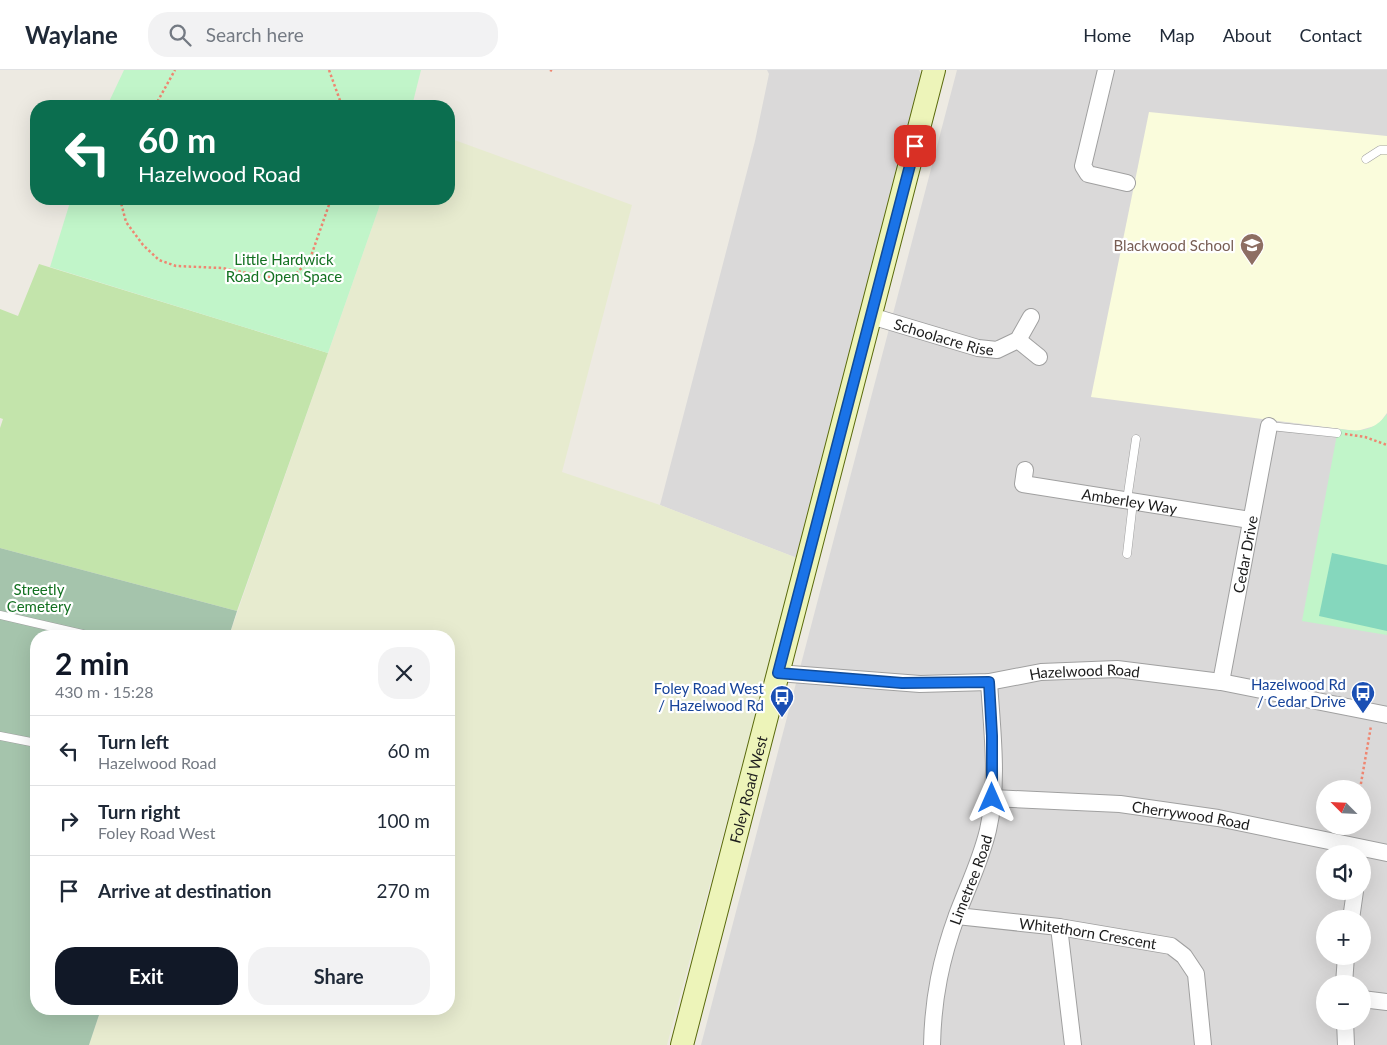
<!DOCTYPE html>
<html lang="en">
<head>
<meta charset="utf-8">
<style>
	body { margin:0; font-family:Lato,sans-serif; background:#f2f2f3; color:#1f2937; height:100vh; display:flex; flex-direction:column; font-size:19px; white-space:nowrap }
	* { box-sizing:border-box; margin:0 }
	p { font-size:16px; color:#747a83 }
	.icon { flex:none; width:28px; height:28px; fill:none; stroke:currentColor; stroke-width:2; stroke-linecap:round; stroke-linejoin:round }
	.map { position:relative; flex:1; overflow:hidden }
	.panel { position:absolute; left:30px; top:560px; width:425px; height:385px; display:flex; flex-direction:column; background:#fff; border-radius:20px; box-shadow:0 5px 20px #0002 }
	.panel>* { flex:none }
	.banner { position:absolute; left:30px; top:30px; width:425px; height:105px; border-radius:20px; box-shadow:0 5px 20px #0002; background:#0b6e4f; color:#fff; overflow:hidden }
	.needle { width:32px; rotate:294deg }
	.buttons { position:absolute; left:1316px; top:710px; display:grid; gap:10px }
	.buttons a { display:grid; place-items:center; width:55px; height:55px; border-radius:50%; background:#fff; box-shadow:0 5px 20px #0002; font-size:25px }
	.pin { position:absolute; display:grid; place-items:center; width:42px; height:42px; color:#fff; margin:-21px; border-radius:10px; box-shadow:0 2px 8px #0006 }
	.me { position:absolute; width:55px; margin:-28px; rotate:0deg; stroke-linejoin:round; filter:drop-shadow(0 0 4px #0008) }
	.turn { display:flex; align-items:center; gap:18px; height:105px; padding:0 25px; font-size:22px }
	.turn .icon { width:65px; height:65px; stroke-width:2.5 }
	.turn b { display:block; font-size:35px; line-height:42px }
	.round { display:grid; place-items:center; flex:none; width:52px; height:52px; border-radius:20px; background:#f2f2f3 }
	.head { display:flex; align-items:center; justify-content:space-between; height:85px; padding:0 25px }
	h1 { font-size:30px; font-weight:700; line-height:38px; color:#111827 }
	.cta { display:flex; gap:10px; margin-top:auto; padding:10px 25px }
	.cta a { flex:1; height:58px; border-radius:20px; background:#111827; color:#fff; font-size:20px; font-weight:700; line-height:58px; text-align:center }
	.cta a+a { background:#f2f2f3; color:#1f2937 }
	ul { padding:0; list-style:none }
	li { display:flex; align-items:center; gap:15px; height:70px; padding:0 25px; border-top:1px solid #e0e1e3 }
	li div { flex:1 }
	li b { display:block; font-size:19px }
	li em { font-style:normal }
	header { display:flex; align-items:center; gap:30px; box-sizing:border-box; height:70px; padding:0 25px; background:#fff; border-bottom:1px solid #e0e1e3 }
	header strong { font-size:24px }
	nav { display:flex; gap:28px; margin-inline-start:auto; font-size:18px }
	.search { width:350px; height:45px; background:#f2f2f3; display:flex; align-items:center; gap:12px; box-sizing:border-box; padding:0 18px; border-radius:20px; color:#747a83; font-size:19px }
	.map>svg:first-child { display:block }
	.residential { fill:#dad9d9; fill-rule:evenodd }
	.education { fill:#fafcdc }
	.farmland { fill:#e7ebcf }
	.grass { fill:#c3e4ab }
	.cemetery { fill:#a5c4ac }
	.park { fill:#c1f5c9 }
	.pitch { fill:#85d7bd }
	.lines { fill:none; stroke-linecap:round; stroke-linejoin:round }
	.service-casing { stroke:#a0a0a0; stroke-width:9 }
	.minor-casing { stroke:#a0a0a0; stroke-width:18 }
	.secondary-casing { stroke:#5a6a0c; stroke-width:24 }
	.path { stroke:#ef8671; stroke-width:2.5; stroke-dasharray:2.5 2.5; stroke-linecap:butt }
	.service { stroke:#fff; stroke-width:8 }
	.minor { stroke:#fff; stroke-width:16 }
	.secondary { stroke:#edf4b9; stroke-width:22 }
	.route-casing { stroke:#114b97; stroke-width:12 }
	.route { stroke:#1a73e8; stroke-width:9 }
	.labels { text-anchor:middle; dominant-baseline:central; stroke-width:4.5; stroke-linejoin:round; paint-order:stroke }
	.education-label { font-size:15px; fill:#785e54; stroke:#fff; text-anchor:end }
	.park-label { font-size:15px; fill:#137121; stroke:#fff }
	.street-label { font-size:15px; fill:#1c1c1c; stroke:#fff }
	.transit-label { font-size:15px; fill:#164399; stroke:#fff; text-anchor:end }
</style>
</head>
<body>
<header>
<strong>Waylane</strong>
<div class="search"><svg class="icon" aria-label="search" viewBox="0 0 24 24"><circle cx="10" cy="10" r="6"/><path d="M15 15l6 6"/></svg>Search here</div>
<nav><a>Home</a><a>Map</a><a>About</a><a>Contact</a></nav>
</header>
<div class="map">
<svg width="1387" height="975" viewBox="0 0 1387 975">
	<rect width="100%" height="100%" fill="#edeae2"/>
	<!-- residential -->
	<path class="residential" d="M 767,0 L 919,0 L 921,4 L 797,488 L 660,435 L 755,71 L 769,4 Z
		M 957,0 L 1387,0 L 1387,975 L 701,975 ZM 1325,719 L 1362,719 L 1362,756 L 1325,756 ZM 1325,784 L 1362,784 L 1362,821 L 1325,821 ZM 1325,849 L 1362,849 L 1362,886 L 1325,886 ZM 1325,914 L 1362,914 L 1362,951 L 1325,951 Z"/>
	<!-- education -->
	<path class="education" d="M 1149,42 L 1387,66 L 1387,343 L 1378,355 L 1357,361 L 1091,327 Z"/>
	<!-- farmland -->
	<path class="farmland" d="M 449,68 L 632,135 L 562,402 L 660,435 L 797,488 L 667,975 L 89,975 L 101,939 L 449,939 L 449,566 L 229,566 L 382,129 L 449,129 Z"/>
	<!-- grass -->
	<path class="grass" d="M 39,194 L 328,283 L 237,541 L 0,478 L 0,358 L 3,349 L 0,348 L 0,239 L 18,246 Z"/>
	<!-- cemetery -->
	<path class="cemetery" d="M 0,478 L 237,541 L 229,566 L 36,566 L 36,939 L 101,939 L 89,975 L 0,975 Z"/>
	<!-- park -->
	<path class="park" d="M 124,0 L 421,0 L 412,36 L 107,36 Z
		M 71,129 L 382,129 L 328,283 L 50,197 Z
		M 1387,344 L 1387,565 L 1302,551 L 1338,359 C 1360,362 1373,362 1387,344 Z"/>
	<!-- pitch -->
	<path class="pitch" d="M 1332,483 L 1387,495 L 1387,561 L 1319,546 Z"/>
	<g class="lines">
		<!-- service casing -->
		<g class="service-casing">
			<path id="service" d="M 1366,89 L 1380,80 L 1387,80
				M 1269,356 L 1337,363
				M 1127,430 L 1136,369
				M 1127,484 L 1133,432
				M 0,545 L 91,566
				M 0,666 L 36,673"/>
		</g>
		<!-- minor casing -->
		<g class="minor-casing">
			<g id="minor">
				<path d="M 1106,0 L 1083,96 L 1088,104 L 1127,113"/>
				<path id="s1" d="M 871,246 L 978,278 L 997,280 L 1018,270 L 1031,247"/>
				<path d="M 1018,270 L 1039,287"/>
				<path id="s2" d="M 1025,400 L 1023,414 L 1250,450"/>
				<path id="s3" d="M 778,603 L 920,614 L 989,612 L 1041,602 L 1117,599 L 1221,612 L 1387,645"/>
				<path id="s4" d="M 1221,612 L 1269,356"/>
				<path id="s5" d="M 992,728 L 1120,734 L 1218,748 L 1387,783"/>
				<path id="s6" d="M 957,846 L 1059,857 L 1171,876 L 1184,886 L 1196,904 L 1203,975"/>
				<path d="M 1351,849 L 1355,821"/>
				<path d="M 1059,857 L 1073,975"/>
				<path d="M 1344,914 L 1346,886"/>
				<path d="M 1362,929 L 1387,932"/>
				<path d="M 1345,951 L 1346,975"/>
				<path id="s7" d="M 932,975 C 933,928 941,889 957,845 C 968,816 981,790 988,760 C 999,713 992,660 989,612"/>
			</g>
		</g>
		<!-- secondary casing -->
		<g class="secondary-casing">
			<g id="secondary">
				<path id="s8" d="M 682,975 L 934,0"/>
			</g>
		</g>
		<!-- path -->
		<path class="path" d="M 329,0 L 342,36
			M 550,0 L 552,1
			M 155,36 L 175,0
			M 120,129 L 126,152 L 143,175 L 159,190 L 176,196 L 222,198 L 268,207 L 293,207 L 310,189 L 331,129
			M 1345,364 L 1365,367 L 1387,375
			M 1360,719 L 1371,656"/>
		<!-- service -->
		<use href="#service" class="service"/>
		<!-- minor -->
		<use href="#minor" class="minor"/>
		<!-- secondary -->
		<use href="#secondary" class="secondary"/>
	</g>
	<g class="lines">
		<!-- route casing -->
		<g class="route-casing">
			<path id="route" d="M 915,76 L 778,603 L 902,613 L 989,612 L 992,666 L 992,728"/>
		</g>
		<!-- route -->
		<use href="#route" class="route"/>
	</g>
	<!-- icons -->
	<defs>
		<g id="school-pin" transform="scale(1.25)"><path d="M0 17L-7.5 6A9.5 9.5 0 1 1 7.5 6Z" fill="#8d6e63" stroke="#fff"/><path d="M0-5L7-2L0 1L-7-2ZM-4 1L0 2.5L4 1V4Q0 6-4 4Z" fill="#fff"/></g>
		<g id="bus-pin" transform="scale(1.25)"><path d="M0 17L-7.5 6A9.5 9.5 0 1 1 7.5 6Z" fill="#1a4fb4" stroke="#fff"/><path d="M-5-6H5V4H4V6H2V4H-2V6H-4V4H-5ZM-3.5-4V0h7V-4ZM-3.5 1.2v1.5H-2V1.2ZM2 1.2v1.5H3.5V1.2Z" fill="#fff"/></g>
	</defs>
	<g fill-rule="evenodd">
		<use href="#school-pin" x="1252" y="175"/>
		<use href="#bus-pin" x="1363" y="623"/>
		<use href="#bus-pin" x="782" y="627"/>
	</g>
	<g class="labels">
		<!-- education labels -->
		<g class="education-label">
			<text x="1234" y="175">Blackwood School</text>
		</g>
		<!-- park labels -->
		<g class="park-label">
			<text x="284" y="189">Little Hardwick<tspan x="284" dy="17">Road Open Space</tspan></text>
			<text x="39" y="519">Streetly<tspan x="39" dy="17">Cemetery</tspan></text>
		</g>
		<!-- street labels -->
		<g class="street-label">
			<text stroke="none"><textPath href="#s1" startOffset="76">Schoolacre Rise</textPath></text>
			<text stroke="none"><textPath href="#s2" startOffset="122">Amberley Way</textPath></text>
			<text stroke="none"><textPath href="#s4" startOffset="130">Cedar Drive</textPath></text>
			<text stroke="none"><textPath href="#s3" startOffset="308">Hazelwood Road</textPath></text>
			<text stroke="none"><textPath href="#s8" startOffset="264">Foley Road West</textPath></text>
			<text stroke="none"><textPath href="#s5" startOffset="200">Cherrywood Road</textPath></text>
			<text stroke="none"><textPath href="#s7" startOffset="171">Limetree Road</textPath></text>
			<text stroke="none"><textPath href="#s6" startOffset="132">Whitethorn Crescent</textPath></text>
		</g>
		<!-- transit labels -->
		<g class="transit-label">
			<text x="1346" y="614">Hazelwood Rd<tspan x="1346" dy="17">/ Cedar Drive</tspan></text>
			<text x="764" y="618">Foley Road West<tspan x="764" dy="17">/ Hazelwood Rd</tspan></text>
		</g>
	</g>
</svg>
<div class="buttons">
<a><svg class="needle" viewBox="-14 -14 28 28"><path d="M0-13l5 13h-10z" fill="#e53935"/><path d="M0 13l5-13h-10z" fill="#747a83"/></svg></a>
<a><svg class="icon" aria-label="sound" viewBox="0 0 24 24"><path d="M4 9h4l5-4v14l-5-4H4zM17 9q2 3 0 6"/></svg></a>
<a>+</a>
<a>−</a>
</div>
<div class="pin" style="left:915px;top:76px;background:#d93025"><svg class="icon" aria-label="arrive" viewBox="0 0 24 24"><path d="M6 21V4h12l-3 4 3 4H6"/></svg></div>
<svg class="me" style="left:992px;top:728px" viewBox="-20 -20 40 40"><path d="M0-17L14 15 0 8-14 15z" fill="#1a73e8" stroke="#fff" stroke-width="4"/></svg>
<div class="banner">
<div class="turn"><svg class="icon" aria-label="left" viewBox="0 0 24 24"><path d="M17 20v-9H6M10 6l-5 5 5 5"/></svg><div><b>60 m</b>Hazelwood Road</div></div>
</div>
<section class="panel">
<div class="head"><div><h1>2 min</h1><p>430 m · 15:28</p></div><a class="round"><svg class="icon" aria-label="close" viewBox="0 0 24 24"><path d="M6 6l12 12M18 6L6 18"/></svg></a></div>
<ul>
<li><svg class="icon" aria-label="left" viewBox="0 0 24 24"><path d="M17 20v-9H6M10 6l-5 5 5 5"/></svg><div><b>Turn left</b><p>Hazelwood Road</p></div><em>60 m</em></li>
<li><svg class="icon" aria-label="right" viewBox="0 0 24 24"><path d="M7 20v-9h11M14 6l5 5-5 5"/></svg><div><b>Turn right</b><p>Foley Road West</p></div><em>100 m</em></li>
<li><svg class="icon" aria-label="arrive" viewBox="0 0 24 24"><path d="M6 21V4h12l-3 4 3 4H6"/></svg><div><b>Arrive at destination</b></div><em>270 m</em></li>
</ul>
<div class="cta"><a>Exit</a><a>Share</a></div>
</section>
</div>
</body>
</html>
